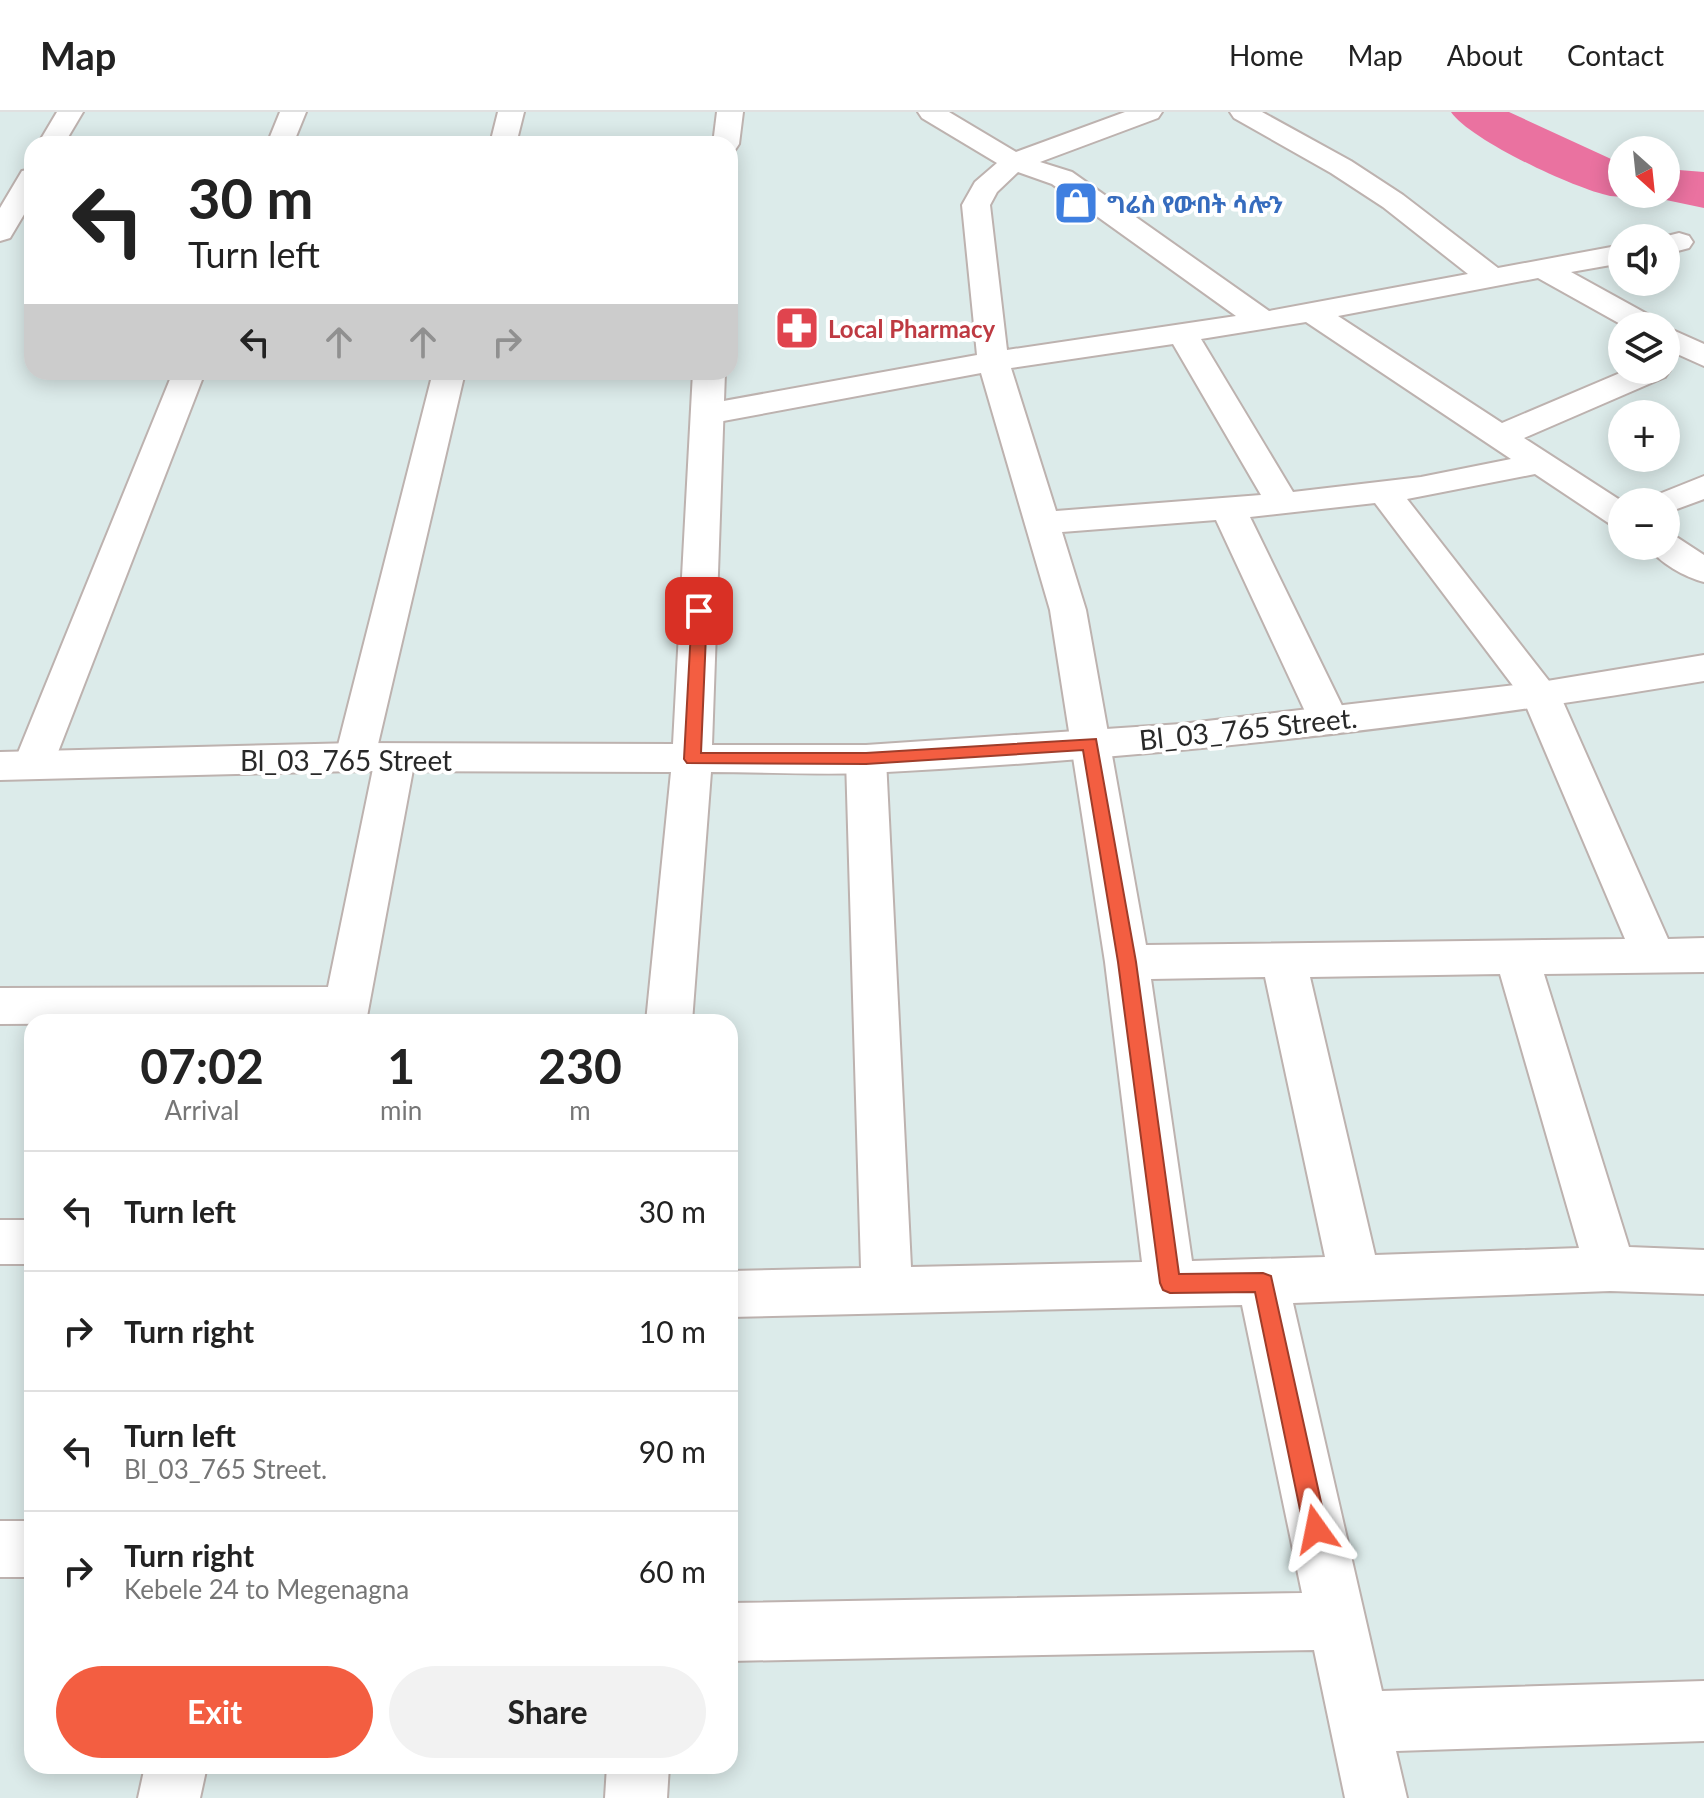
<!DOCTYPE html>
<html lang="en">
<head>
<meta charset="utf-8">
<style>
	body { margin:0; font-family:Lato,"Noto Sans Ethiopic",sans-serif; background:#f2f2f2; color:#222; height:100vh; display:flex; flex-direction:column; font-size:30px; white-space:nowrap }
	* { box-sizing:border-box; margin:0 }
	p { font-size:26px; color:#767676 }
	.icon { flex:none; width:44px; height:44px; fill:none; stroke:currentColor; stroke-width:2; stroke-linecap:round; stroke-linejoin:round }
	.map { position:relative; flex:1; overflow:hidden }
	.sheet { position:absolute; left:24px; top:902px; width:714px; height:760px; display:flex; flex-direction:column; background:#fff; border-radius:24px; box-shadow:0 4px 20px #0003 }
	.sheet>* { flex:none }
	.banner { position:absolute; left:24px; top:24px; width:714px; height:244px; border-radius:24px; box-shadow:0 4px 20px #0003; background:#fff; color:#222; overflow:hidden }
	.needle { width:52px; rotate:153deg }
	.buttons { position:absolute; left:1608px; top:24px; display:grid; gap:16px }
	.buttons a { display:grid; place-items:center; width:72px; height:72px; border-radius:50%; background:#fff; box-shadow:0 4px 20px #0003; font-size:40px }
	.pin { position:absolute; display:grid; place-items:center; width:68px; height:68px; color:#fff; margin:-34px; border-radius:16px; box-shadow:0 4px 12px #0006 }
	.me { position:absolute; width:88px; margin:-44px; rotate:348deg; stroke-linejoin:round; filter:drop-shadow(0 0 6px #0008) }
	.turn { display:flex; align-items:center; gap:28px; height:168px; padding:0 32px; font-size:36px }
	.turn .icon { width:104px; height:104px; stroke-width:2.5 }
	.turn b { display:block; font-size:56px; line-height:68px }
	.lanes { display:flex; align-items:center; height:76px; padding:0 32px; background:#0003; justify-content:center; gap:40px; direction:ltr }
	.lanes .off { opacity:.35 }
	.eta { display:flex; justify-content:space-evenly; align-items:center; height:136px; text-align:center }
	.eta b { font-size:48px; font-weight:700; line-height:56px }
	.cta { display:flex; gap:16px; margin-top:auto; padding:16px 32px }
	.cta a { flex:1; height:92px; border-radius:48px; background:#f35e41; color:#fff; font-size:32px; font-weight:700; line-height:92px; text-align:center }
	.cta a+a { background:#f2f2f2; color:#222 }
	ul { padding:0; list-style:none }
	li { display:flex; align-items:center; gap:24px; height:120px; padding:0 32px; border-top:2px solid #e0e0e0 }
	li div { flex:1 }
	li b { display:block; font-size:30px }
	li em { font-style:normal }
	header { display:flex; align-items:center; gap:48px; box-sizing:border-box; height:112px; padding:0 40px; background:#fff; border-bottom:2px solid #e0e0e0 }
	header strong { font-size:38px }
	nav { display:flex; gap:44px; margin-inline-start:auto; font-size:28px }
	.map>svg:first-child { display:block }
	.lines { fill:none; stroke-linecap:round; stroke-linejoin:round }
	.river { fill:#ea72a0; fill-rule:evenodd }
	.street-casing { stroke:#bdb2af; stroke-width:4 }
	.secondary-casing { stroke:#bdb2af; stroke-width:4 }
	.street { fill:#fff; fill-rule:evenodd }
	.secondary { fill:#fff; fill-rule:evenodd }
	.route { fill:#f35e41; stroke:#9e3d2a; stroke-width:2 }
	.labels { text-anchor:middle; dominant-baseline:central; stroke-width:8; stroke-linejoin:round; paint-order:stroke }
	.far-shop-label { font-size:24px; font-weight:bold; fill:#366cbe; stroke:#fff; text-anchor:start }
	.far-health-label { font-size:24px; font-weight:bold; fill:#be3a42; stroke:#fff; text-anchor:start }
	.street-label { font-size:28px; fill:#292929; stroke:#fff }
</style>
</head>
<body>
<header>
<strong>Map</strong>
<nav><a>Home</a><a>Map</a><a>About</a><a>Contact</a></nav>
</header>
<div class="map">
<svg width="1704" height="1686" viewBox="0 0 1704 1686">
	<rect width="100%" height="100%" fill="#dcebea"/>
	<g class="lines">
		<!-- river -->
		<path class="river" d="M 1451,0 L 1509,0 L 1622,52 L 1622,82 L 1635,82 C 1626,84 1619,85 1610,84 C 1575,77 1470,28 1451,0 Z
			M 1666,57 L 1704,60 L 1704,96 L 1647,84 L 1645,82 L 1666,82 Z"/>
		<!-- street casing -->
		<g class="street-casing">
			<path id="street" d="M 57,0 L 83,0 L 64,32 L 38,32 Z
				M 280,0 L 306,0 L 293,32 L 267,32 Z
				M 498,0 L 524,0 L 516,32 L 490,32 Z
				M 918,0 L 949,0 L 1016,40 L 1125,0 L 1162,0 L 1158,6 L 1040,50 L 1072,60 L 1269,199 L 1468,162 L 1383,95 L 1331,61 L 1234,6 L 1230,0 L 1262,0 L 1351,49 L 1403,83 L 1498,156 L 1622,133 L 1622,151 L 1571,160 L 1658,208 L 1662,214 L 1624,214 L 1538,166 L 1338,204 L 1502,311 L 1627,258 L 1666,258 L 1666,253 L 1670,258 L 1665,265 L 1524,326 L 1623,390 L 1622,415 L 1610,412 L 1535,362 L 1407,387 L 1560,583 L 1668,827 L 1704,826 L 1704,860 L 1544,862 L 1629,1135 L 1704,1138 L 1704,1182 L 1610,1179 L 1293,1191 L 1382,1579 L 1704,1569 L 1704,1629 L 1396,1639 L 1407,1686 L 1345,1686 L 1314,1538 L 730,1549 L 730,1491 L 1302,1481 L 1242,1193 L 730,1205 L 730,1159 L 861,1156 L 846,647 L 852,637 L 866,633 L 880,637 L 886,647 L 911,1155 L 1142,1150 L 1105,850 L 1050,498 L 981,261 L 707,312 L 696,309 L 691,302 L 696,295 L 707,292 L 977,243 L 962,93 L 975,70 L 997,51 L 922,6 ZM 1018,60 L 1052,72 L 1236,204 L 1007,238 L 990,93 L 997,80 ZM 1306,210 L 1511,347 L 1421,365 L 1293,380 L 1201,227 ZM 1173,232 L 1261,383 L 1056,399 L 1011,256 ZM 1375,391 L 1523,587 L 1625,827 L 1146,833 L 1086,498 L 1062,420 L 1216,408 L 1309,608 L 1315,617 L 1329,621 L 1343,617 L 1349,608 L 1250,405 ZM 1500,862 L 1579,1136 L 1375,1143 L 1310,865 ZM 1265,865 L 1325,1145 L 1192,1149 L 1151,867 Z
				M 32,57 L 32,89 L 10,126 L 0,129 L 0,96 L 22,59 Z
				M 1679,121 L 1689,124 L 1693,130 L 1689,136 L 1666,142 L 1666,126 L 1659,126 Z
				M 1666,215 L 1704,232 L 1704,254 L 1666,237 Z
				M 173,260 L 205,260 L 53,653 L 47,663 L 33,667 L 19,663 L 13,653 Z
				M 433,260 L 465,260 L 375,645 L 369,655 L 355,659 L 341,655 L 335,645 Z
				M 1704,364 L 1704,387 L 1666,401 L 1666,390 L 1649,390 L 1654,384 Z
				M 1666,423 L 1678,426 L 1704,443 L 1704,470 C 1685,465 1659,451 1648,434 L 1666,434 Z
				M 395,633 L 409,637 L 415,647 L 366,910 L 0,912 L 0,876 L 328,875 L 375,647 L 381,637 Z
				M 0,1108 L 32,1108 L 32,1152 L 0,1152 Z
				M 0,1409 L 32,1409 L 32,1465 L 0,1465 Z
				M 145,1654 L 207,1654 L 200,1686 L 138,1686 Z"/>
		</g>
		<!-- secondary casing -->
		<g class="secondary-casing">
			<path id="secondary" d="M 717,0 L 743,0 L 739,32 L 735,38 L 730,39 L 730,32 L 713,32 Z
				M 693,260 L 725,260 L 712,633 L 866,633 L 1181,612 L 1541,570 L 1704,543 L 1704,569 C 1428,615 1148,647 868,661 C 816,663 763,660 711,660 L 692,910 L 646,910 L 671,660 L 355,659 L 0,668 L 0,640 L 355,631 L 673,632 Z
				M 607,1654 L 669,1654 L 667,1686 L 605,1686 Z"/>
		</g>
		<!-- street -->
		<use href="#street" class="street"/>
		<!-- secondary -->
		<use href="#secondary" class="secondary"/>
	</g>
	<!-- route -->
	<path class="route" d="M 699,494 L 707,499 L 701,641 L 866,641 L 1096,627 L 1136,850 L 1179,1162 L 1263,1161 L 1271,1164 L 1327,1417 L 1324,1425 L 1316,1428 L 1307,1425 L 1304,1417 L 1255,1180 L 1170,1181 L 1163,1178 L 1160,1171 L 1118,850 L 1083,638 L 866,652 L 687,651 L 684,647 L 692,499 Z"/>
	<!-- icons -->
	<defs>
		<g id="shop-square" transform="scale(2.3)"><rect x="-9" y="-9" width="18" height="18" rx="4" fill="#3f7fe0" stroke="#fff"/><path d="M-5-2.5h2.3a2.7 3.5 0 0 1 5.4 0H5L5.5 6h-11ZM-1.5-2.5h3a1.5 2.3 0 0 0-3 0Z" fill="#fff"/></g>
		<g id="pharmacy-square" transform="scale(2.3)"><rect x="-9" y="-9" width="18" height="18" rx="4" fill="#e0444e" stroke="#fff"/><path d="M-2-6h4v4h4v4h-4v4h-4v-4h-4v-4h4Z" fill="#fff"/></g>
	</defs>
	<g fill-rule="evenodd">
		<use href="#shop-square" x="1076" y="91"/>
		<use href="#pharmacy-square" x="797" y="216"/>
	</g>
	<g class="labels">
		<!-- far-shop labels -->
		<g class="far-shop-label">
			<text x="1107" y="91">ግሬስ የውበት ሳሎን</text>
		</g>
		<!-- far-health labels -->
		<g class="far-health-label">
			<text x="828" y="216">Local Pharmacy</text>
		</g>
		<!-- street labels -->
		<g class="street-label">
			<text transform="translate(1248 616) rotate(-6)">Bl_03_765 Street.</text>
			<text x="346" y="648">Bl_03_765 Street</text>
		</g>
	</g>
</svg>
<div class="buttons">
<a><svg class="needle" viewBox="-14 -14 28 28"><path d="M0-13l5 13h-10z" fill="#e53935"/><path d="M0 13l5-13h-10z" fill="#767676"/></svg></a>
<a><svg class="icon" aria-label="sound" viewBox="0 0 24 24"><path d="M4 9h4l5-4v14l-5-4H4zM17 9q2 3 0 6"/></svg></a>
<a><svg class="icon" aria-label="layers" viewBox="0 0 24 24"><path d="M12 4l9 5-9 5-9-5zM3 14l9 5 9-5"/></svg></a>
<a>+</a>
<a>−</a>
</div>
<div class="pin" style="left:699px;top:499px;background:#d93025"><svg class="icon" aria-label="arrive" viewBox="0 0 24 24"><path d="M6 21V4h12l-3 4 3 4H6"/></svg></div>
<svg class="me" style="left:1316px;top:1417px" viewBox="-20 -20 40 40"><path d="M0-17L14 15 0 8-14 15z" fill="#f35e41" stroke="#fff" stroke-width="4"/></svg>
<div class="banner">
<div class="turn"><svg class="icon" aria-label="left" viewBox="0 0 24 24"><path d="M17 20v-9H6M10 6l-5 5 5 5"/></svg><div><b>30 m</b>Turn left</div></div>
<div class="lanes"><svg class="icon" aria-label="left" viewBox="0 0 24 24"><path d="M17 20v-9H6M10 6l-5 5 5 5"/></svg><svg class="icon off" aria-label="ahead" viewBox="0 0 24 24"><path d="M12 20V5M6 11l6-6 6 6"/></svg><svg class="icon off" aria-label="ahead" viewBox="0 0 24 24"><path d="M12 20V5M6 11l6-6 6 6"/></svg><svg class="icon off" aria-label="right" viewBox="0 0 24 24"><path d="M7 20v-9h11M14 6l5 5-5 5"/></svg></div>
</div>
<section class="sheet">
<div class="eta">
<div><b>07:02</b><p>Arrival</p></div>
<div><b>1</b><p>min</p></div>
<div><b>230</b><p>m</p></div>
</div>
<ul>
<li><svg class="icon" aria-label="left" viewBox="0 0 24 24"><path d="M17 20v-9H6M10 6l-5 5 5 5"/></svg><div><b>Turn left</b></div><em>30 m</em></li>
<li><svg class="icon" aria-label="right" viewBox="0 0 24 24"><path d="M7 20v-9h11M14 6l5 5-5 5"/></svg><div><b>Turn right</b></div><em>10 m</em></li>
<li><svg class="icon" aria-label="left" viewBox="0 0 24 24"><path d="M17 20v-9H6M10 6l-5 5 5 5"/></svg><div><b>Turn left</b><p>Bl_03_765 Street.</p></div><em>90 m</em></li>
<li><svg class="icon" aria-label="right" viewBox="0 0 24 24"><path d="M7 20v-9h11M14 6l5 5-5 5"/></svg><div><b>Turn right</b><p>Kebele 24 to Megenagna</p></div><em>60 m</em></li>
</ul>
<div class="cta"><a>Exit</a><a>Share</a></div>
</section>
</div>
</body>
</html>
